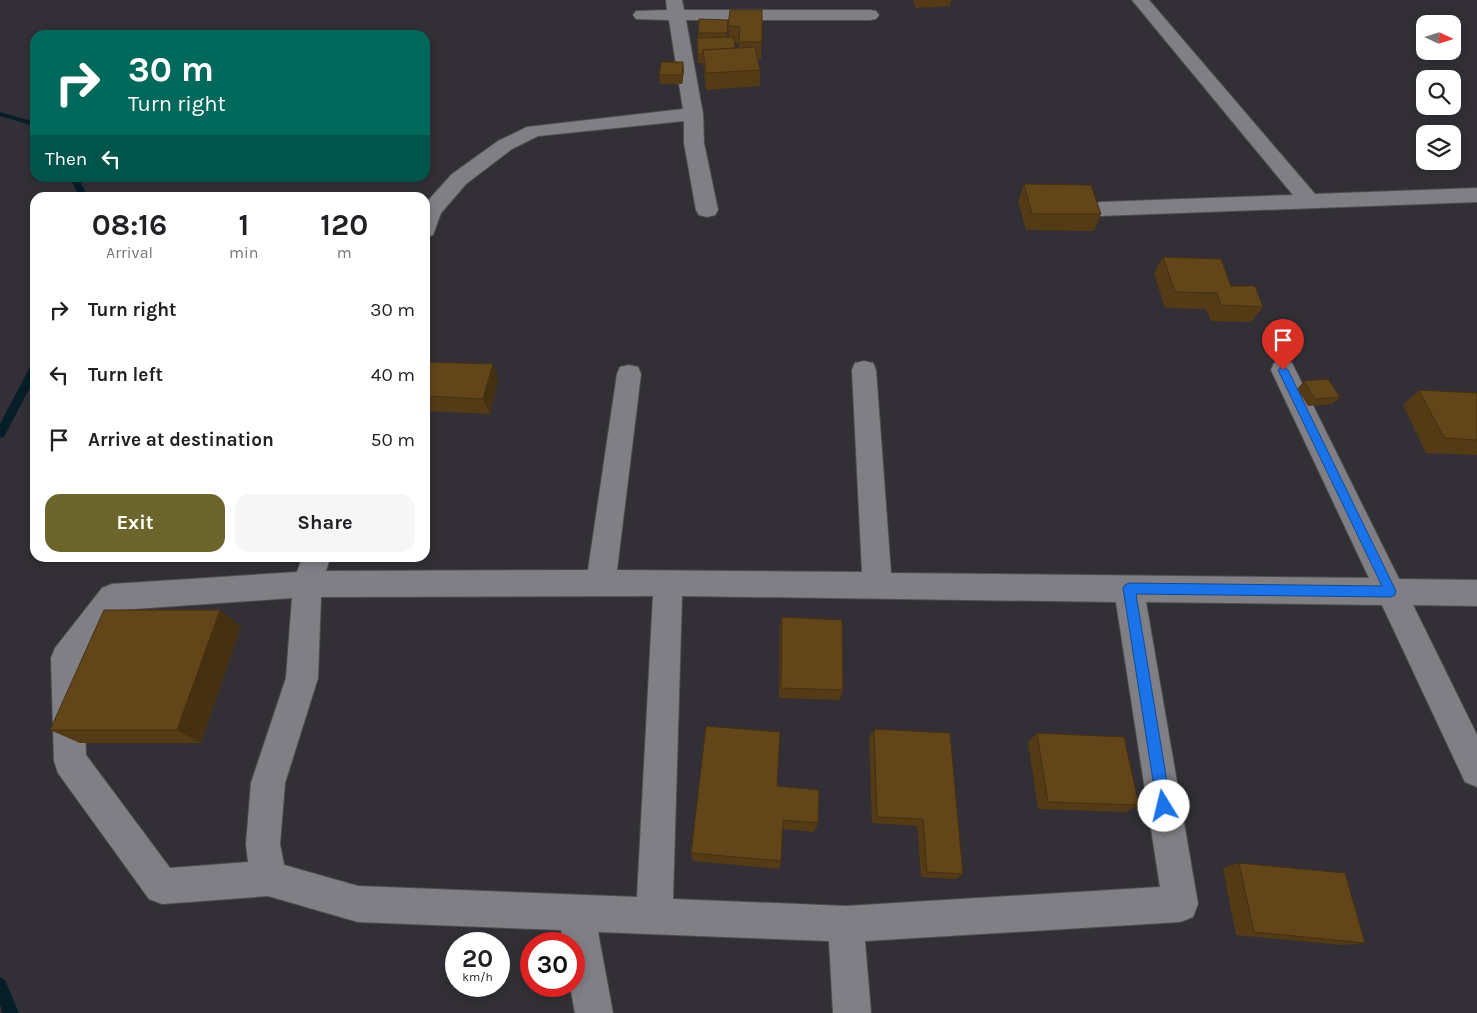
<!DOCTYPE html>
<html lang="en">
<head>
<meta charset="utf-8">
<style>
	body { margin:0; font-family:Karla,sans-serif; background:#f6f6f6; color:#202124; height:100vh; display:flex; flex-direction:column; font-size:19px; white-space:nowrap }
	* { box-sizing:border-box; margin:0 }
	p { font-size:16px; color:#757577 }
	.icon { flex:none; width:28px; height:28px; fill:none; stroke:currentColor; stroke-width:2; stroke-linecap:round; stroke-linejoin:round }
	.map { position:relative; flex:1; overflow:hidden }
	.sheet { position:absolute; left:30px; top:192px; width:400px; height:370px; display:flex; flex-direction:column; background:#fff; border-radius:15px; box-shadow:0 2px 8px #0003 }
	.sheet>* { flex:none }
	.hud { position:absolute; left:30px; top:30px; width:400px; height:152px; border-radius:15px; box-shadow:0 2px 8px #0003; background:#00695c; color:#fff; overflow:hidden }
	.needle { width:32px; rotate:94deg }
	.fabs { position:absolute; left:1416px; top:15px; display:grid; gap:10px }
	.fabs a { display:grid; place-items:center; width:45px; height:45px; border-radius:10px; background:#fff; box-shadow:0 2px 8px #0003; font-size:25px }
	.speed { position:absolute; left:445px; top:932px; display:flex; gap:10px; font-size:25px; font-weight:700; text-align:center }
	.speed>* { display:grid; place-content:center; width:65px; height:65px; border-radius:50%; background:#fff; box-shadow:0 2px 8px #0003; line-height:1 }
	.speed small { font-size:12px; font-weight:400 }
	.speed .limit { border:8px solid #d22; background:#fff; color:#111 }
	.pin { position:absolute; display:grid; place-items:center; width:42px; height:42px; color:#fff; margin:-51px -21px; border-radius:50% 50% 50% 0; rotate:-45deg; box-shadow:0 0 5px #0007 }
	.pin .icon { rotate:45deg }
	.me { position:absolute; width:55px; margin:-28px; rotate:351deg; stroke-linejoin:round; filter:drop-shadow(0 0 4px #0008) }
	.turn { display:flex; align-items:center; gap:18px; height:105px; padding:0 15px; font-size:22px }
	.turn .icon { width:65px; height:65px; stroke-width:2.5 }
	.turn b { display:block; font-size:35px; line-height:42px }
	.then { display:flex; align-items:center; height:48px; padding:0 15px; background:#0003; gap:10px; font-size:19px }
	.eta { display:flex; justify-content:space-evenly; align-items:center; height:85px; text-align:center }
	.eta b { font-size:30px; font-weight:700; line-height:35px }
	.button { display:flex; gap:10px; margin-top:auto; padding:10px 15px }
	.button a { flex:1; height:58px; border-radius:15px; background:#6c662d; color:#fff; font-size:20px; font-weight:700; line-height:58px; text-align:center }
	.button a+a { background:#f6f6f6; color:#202124 }
	ul { padding:0; list-style:none }
	li { display:flex; align-items:center; gap:15px; height:65px; padding:0 15px }
	li div { flex:1 }
	li b { display:block; font-size:19px }
	li em { font-style:normal }
	.map>svg:first-child { display:block }
	.lines { fill:none; stroke-linecap:round; stroke-linejoin:round }
	.stream { fill:#051e27; fill-rule:evenodd }
	.minor-casing { stroke:#4f4e52; stroke-width:2 }
	.minor { fill:#817f86; fill-rule:evenodd }
	.wall { fill:#543b16; fill-rule:evenodd }
	.shaded-wall { fill:#453012 }
	.building { fill:#624519; stroke:#453012 }
	.route { fill:#1a73e8; stroke:#114b97 }
</style>
</head>
<body>
<div class="map">
<svg width="1477" height="1013" viewBox="0 0 1477 1013">
	<rect width="100%" height="100%" fill="#323036"/>
	<g class="lines">
		<!-- stream -->
		<path class="stream" d="M 0,112 L 35,122 L 35,126 L 0,116 Z
			M 70,178 L 78,178 L 89,198 L 80,198 Z
			M 35,364 L 35,378 L 4,437 L 0,438 L 0,424 L 31,365 Z
			M 0,977 L 5,980 L 19,1013 L 3,1013 L 0,1005 Z"/>
		<!-- minor casing -->
		<g class="minor-casing">
			<path id="minor" d="M 666,0 L 682,0 L 684,10 L 870,10 L 876,11 L 879,15 L 876,19 L 870,20 L 686,20 L 703,114 L 704,143 L 718,210 L 715,215 L 707,217 L 699,215 L 696,210 L 684,143 L 684,121 L 538,136 L 512,149 L 466,184 L 441,213 L 433,235 L 425,237 L 425,204 L 452,174 L 498,141 L 527,127 L 683,109 L 669,20 L 636,19 L 633,15 L 636,11 L 667,10 Z
				M 1132,0 L 1149,0 L 1315,194 L 1477,188 L 1477,202 L 1100,216 L 1092,214 L 1089,209 L 1092,204 L 1100,202 L 1293,195 Z
				M 864,361 L 873,363 L 876,370 L 891,573 L 1369,578 L 1271,370 L 1274,363 L 1283,361 L 1292,363 L 1399,579 L 1477,580 L 1477,606 L 1413,605 L 1477,735 L 1477,787 L 1465,782 L 1382,605 L 1146,602 L 1198,904 L 1193,917 L 1180,922 L 865,941 L 871,1013 L 833,1013 L 829,941 L 598,932 L 613,1013 L 575,1013 L 570,986 L 574,986 L 574,944 L 563,944 L 561,930 L 358,922 L 268,896 L 162,904 L 149,899 L 58,773 L 54,761 L 51,658 L 55,648 L 102,588 L 112,584 L 297,572 L 302,558 L 330,558 L 326,571 L 588,570 L 617,374 L 620,367 L 629,365 L 638,367 L 641,374 L 617,570 L 862,572 L 852,370 L 855,363 ZM 653,596 L 637,897 L 358,886 L 284,865 L 280,844 L 285,783 L 318,678 L 321,597 ZM 682,596 L 1116,602 L 1160,887 L 846,906 L 673,899 ZM 292,598 L 286,678 L 251,783 L 246,844 L 248,862 L 170,868 L 86,755 L 82,662 L 120,610 Z"/>
		</g>
		<!-- minor -->
		<use href="#minor" class="minor"/>
	</g>
	<!-- wall -->
	<path class="wall" d="M 913,0 L 951,0 L 950,6 L 916,8 Z
		M 762,10 L 761,59 L 758,59 L 760,70 L 760,86 L 706,90 L 703,63 L 698,63 L 697,38 L 698,38 L 698,33 L 728,20 L 727,37 L 729,37 L 728,26 ZM 734,43 L 739,43 L 739,48 L 735,48 Z
		M 684,70 L 682,84 L 660,84 L 659,75 Z
		M 1024,184 L 1101,214 L 1094,231 L 1026,230 L 1018,201 Z
		M 1163,257 L 1231,286 L 1263,307 L 1251,322 L 1211,321 L 1206,309 L 1165,308 L 1154,273 Z
		M 425,362 L 498,380 L 490,414 L 425,411 Z
		M 1304,381 L 1340,397 L 1332,404 L 1308,406 L 1297,389 Z
		M 1419,390 L 1477,393 L 1477,455 L 1426,453 L 1403,405 Z
		M 220,610 L 241,627 L 201,743 L 80,743 L 50,730 Z
		M 782,617 L 843,690 L 840,700 L 779,698 L 780,628 Z
		M 874,729 L 963,874 L 956,879 L 921,877 L 917,826 L 872,823 L 869,738 Z
		M 1037,733 L 1139,805 L 1126,812 L 1038,809 L 1028,742 Z
		M 777,786 L 818,823 L 814,832 L 783,829 L 781,861 L 779,869 L 693,861 L 691,853 Z
		M 1239,863 L 1365,943 L 1343,945 L 1236,935 L 1223,868 Z"/>
	<!-- shaded-wall -->
	<path class="shaded-wall" d="M 683,62 L 684,70 L 682,84 L 682,75 Z
		M 493,364 L 498,380 L 490,414 L 483,399 Z
		M 220,610 L 241,627 L 201,743 L 177,730 Z"/>
	<!-- building -->
	<path class="building" d="M 730,10 L 762,10 L 762,42 L 739,42 L 740,27 L 728,26 Z
		M 699,19 L 728,20 L 727,33 L 698,33 Z
		M 734,37 L 735,48 L 703,50 L 703,54 L 698,54 L 697,38 Z
		M 755,47 L 760,70 L 706,73 L 703,50 Z
		M 661,62 L 683,62 L 682,75 L 659,75 Z
		M 1024,184 L 1091,185 L 1101,214 L 1032,214 Z
		M 1163,257 L 1221,259 L 1231,286 L 1255,286 L 1263,307 L 1221,305 L 1217,293 L 1175,292 Z
		M 425,362 L 493,364 L 483,399 L 425,396 Z
		M 1328,379 L 1340,397 L 1315,399 L 1304,381 Z
		M 1419,390 L 1477,393 L 1477,440 L 1444,438 Z
		M 104,610 L 220,610 L 177,730 L 50,730 Z
		M 782,617 L 842,620 L 843,690 L 781,688 Z
		M 706,726 L 780,732 L 777,786 L 819,790 L 818,823 L 783,820 L 781,861 L 691,853 Z
		M 874,729 L 950,733 L 963,874 L 927,872 L 923,819 L 877,817 Z
		M 1037,733 L 1124,737 L 1139,805 L 1048,802 Z
		M 1239,863 L 1345,873 L 1365,943 L 1254,932 Z"/>
	<!-- route -->
	<path class="route" d="M 1283,366 L 1288,370 L 1396,591 L 1395,595 L 1390,597 L 1136,594 L 1171,806 L 1169,811 L 1164,813 L 1159,811 L 1157,806 L 1123,588 L 1125,585 L 1129,583 L 1382,586 L 1278,370 Z"/>
</svg>
<div class="fabs">
<a><svg class="needle" viewBox="-14 -14 28 28"><path d="M0-13l5 13h-10z" fill="#e53935"/><path d="M0 13l5-13h-10z" fill="#757577"/></svg></a>
<a><svg class="icon" aria-label="search" viewBox="0 0 24 24"><circle cx="10" cy="10" r="6"/><path d="M15 15l6 6"/></svg></a>
<a><svg class="icon" aria-label="layers" viewBox="0 0 24 24"><path d="M12 4l9 5-9 5-9-5zM3 14l9 5 9-5"/></svg></a>
</div>
<div class="speed"><div>20<small>km/h</small></div><div class="limit">30</div></div>
<div class="pin" style="left:1283px;top:370px;background:#d93025"><svg class="icon" aria-label="arrive" viewBox="0 0 24 24"><path d="M6 21V4h12l-3 4 3 4H6"/></svg></div>
<svg class="me" style="left:1164px;top:806px" viewBox="-20 -20 40 40"><circle r="19" fill="#fff"/><path d="M0-13L10 11 0 6-10 11z" fill="#1a73e8"/></svg>
<div class="hud">
<div class="turn"><svg class="icon" aria-label="right" viewBox="0 0 24 24"><path d="M7 20v-9h11M14 6l5 5-5 5"/></svg><div><b>30 m</b>Turn right</div></div>
<div class="then">Then<svg class="icon" aria-label="left" viewBox="0 0 24 24"><path d="M17 20v-9H6M10 6l-5 5 5 5"/></svg></div>
</div>
<section class="sheet">
<div class="eta">
<div><b>08:16</b><p>Arrival</p></div>
<div><b>1</b><p>min</p></div>
<div><b>120</b><p>m</p></div>
</div>
<ul>
<li><svg class="icon" aria-label="right" viewBox="0 0 24 24"><path d="M7 20v-9h11M14 6l5 5-5 5"/></svg><div><b>Turn right</b></div><em>30 m</em></li>
<li><svg class="icon" aria-label="left" viewBox="0 0 24 24"><path d="M17 20v-9H6M10 6l-5 5 5 5"/></svg><div><b>Turn left</b></div><em>40 m</em></li>
<li><svg class="icon" aria-label="arrive" viewBox="0 0 24 24"><path d="M6 21V4h12l-3 4 3 4H6"/></svg><div><b>Arrive at destination</b></div><em>50 m</em></li>
</ul>
<div class="button"><a>Exit</a><a>Share</a></div>
</section>
</div>
</body>
</html>
